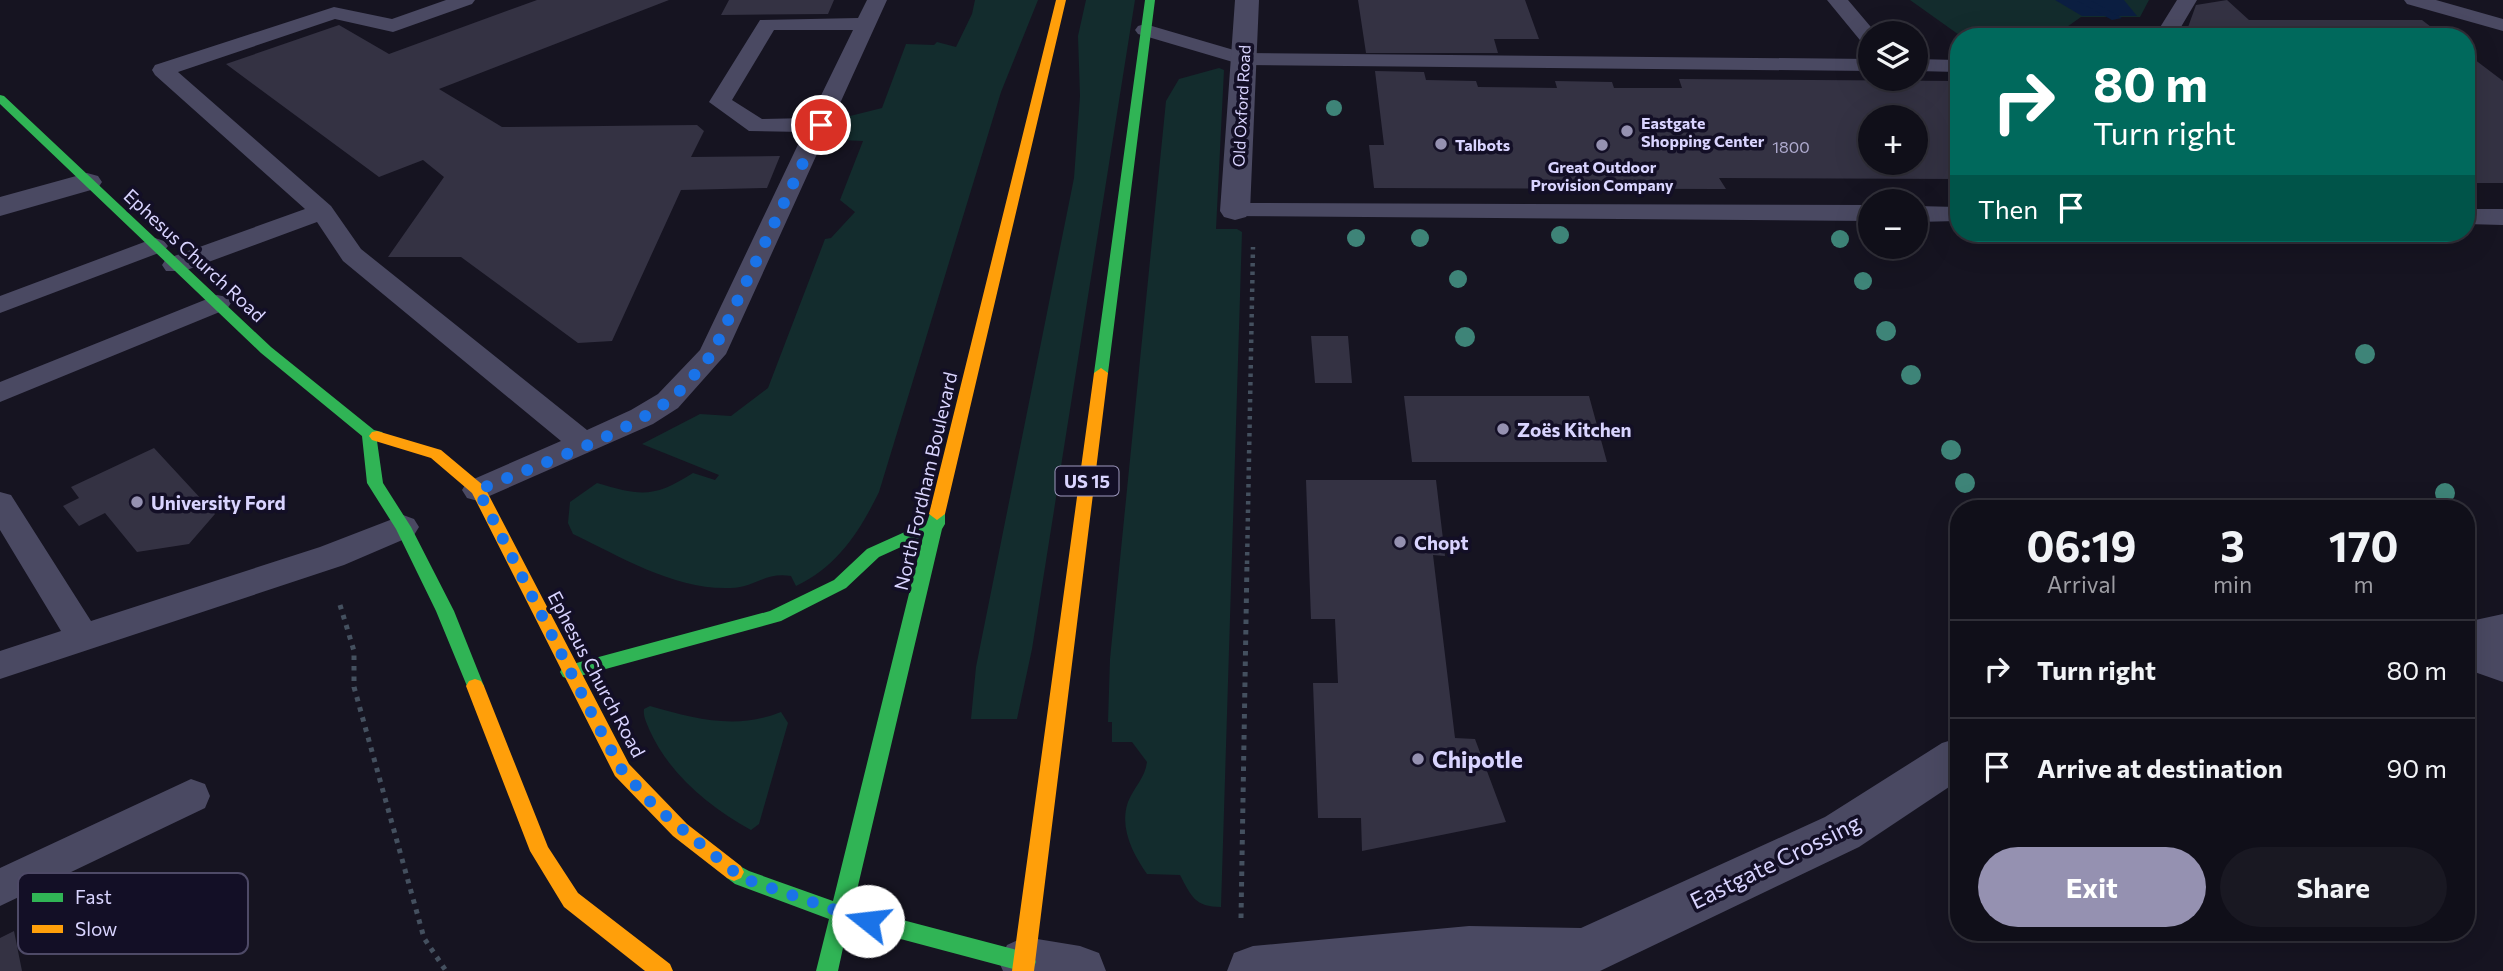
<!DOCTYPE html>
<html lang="en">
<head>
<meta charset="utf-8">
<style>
	body { margin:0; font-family:Commissioner,sans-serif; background:#191822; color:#f1f3f6; height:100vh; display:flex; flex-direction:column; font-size:26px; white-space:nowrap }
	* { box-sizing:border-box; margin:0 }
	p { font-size:23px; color:#9c9ca2 }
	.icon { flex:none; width:38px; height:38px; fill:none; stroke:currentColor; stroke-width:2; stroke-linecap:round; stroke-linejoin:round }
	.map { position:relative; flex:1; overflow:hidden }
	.details { position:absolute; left:1950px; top:500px; width:525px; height:441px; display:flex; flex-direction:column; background:#100f19; border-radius:28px; box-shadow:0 7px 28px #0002,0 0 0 2px #302f38 }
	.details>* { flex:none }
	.hud { position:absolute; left:1950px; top:28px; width:525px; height:214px; border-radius:28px; box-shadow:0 7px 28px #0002,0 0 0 2px #302f38; background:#00695c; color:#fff; overflow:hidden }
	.fabs { position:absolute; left:1858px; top:21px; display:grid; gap:14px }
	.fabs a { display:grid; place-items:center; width:70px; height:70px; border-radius:50%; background:#100f19; box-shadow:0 7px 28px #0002,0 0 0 2px #302f38; font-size:35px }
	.pin { position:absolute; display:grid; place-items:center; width:60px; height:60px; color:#fff; margin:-30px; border:4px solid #fff; border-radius:50%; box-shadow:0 2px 7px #0007 }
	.me { position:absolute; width:77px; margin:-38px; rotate:286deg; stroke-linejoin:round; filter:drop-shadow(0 0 5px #0008) }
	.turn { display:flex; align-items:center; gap:24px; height:147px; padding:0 28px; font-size:32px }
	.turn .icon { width:91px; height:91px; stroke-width:2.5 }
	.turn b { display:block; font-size:49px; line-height:60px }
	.then { display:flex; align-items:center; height:66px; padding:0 28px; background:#0003; gap:14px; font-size:26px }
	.eta { display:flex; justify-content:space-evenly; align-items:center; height:119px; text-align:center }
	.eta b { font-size:42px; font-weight:700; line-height:49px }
	.cta { display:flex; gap:14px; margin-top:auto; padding:14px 28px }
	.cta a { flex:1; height:80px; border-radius:42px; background:#9591b1; color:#fff; font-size:28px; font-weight:700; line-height:80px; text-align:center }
	.cta a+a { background:#191822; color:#f1f3f6 }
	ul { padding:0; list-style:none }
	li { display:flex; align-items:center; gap:21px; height:98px; padding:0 28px; border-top:2px solid #302f38 }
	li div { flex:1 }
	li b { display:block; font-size:26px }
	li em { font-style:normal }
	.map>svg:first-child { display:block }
	.green { fill:#132c2d }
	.water { fill:#0b1e41 }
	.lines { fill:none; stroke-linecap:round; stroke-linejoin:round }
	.stream { fill:#0b1e41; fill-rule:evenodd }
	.building { fill:#343243; fill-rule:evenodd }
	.path-far1 { stroke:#44505f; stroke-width:4.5; stroke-dasharray:3.5 5; stroke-linecap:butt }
	.path { stroke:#44505f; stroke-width:5; stroke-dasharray:4.5 6; stroke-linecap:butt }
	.lane { fill:#4a4962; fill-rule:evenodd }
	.street { fill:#4a4962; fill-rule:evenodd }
	.fast { fill:#30b455; fill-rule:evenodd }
	.slow { fill:#ff9f0a; fill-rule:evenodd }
	.tree { fill:#3e8478 }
	.route { stroke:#1a73e8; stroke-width:12; stroke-dasharray:0 21.6 }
	.poi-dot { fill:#9591b1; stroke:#130f26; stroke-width:2.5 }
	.labels { text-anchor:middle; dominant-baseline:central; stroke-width:7; stroke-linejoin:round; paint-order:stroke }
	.far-street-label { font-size:16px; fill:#d9d4ff; stroke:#130f26 }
	.far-poi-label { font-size:16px; font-weight:bold; fill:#d9d4ff; stroke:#130f26; text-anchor:start }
	.number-label { font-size:16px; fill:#b0acd0 }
	.shield { fill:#130f26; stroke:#9e99be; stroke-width:2 }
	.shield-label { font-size:18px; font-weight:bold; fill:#d9d4ff }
	.street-label { font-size:19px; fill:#d9d4ff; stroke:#130f26 }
	.poi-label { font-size:19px; font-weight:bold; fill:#d9d4ff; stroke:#130f26; text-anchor:start }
	.near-poi-label { font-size:23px; font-weight:bold; fill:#d9d4ff; stroke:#130f26; text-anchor:start }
	.near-street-label { font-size:23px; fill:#d9d4ff; stroke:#130f26 }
	.key { fill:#130f26; stroke:#4e4a67; stroke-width:2 }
	.key-label { font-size:19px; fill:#d9d4ff }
</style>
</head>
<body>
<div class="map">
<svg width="2503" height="971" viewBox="0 0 2503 971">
	<rect width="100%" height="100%" fill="#161421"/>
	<!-- green -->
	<path class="green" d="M 975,0 L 1038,0 L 1001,92 L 879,492 C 860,531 837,567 796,586 L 791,576 C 763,572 755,588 730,588 C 675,590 621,557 573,534 L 568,523 L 570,502 L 597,483 C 641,496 654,498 693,473 L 715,480 L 719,475 L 642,444 L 700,414 L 731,416 L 768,388 L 825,239 L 831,238 L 855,212 L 840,200 L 863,141 L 840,140 L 850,116 L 882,108 L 906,44 L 934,45 L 937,42 L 956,47 L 972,14 Z
		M 1086,0 L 1135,0 L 1032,649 L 1017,719 L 971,719 L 976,667 L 1074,178 L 1080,96 L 1078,36 Z
		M 1910,0 L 2149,0 L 2140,17 L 2081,17 L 2057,34 L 1962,37 Z
		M 1219,68 L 1224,70 L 1216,229 L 1237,229 L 1242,232 L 1221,907 C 1195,907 1191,896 1180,875 L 1147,874 C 1133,854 1119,828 1128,802 C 1134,787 1145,778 1147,762 L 1132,742 L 1112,742 L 1112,722 L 1108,722 L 1110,659 L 1166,101 L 1179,79 Z
		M 650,706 C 695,719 737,730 781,712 L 788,723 L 759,824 L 751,830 C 708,806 669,774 649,729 C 646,721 643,716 644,709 Z"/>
	<!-- water -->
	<path class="water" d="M 2055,0 L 2124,0 L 2137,16 L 2082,16 Z"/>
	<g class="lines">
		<!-- stream -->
		<path class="stream" d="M 2076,0 L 2090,0 L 2122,18 L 2112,20 Z"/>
	</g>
	<!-- building -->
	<path class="building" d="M 537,0 L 669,0 L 439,89 L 502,127 L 697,125 L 704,131 L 691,157 L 780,156 L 767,188 L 681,190 L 612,341 L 578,343 L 461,257 L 388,257 L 444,177 L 423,160 L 379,177 L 226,64 L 339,25 L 389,54 Z
		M 729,0 L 834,0 L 828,14 L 721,15 Z
		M 1358,0 L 1525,0 L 1539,39 L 1494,39 L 1498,53 L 1366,53 Z
		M 2227,0 L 2249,20 L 2422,20 L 2444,37 L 2194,37 L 2187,30 L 2196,5 Z
		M 2466,53 L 2503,81 L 2503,183 L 2466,183 Z
		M 1375,71 L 1424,72 L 1426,80 L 1476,81 L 1478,87 L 1557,88 L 1555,81 L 1612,82 L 1614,88 L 1682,88 L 1679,79 L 1958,81 L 1958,179 L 1719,178 L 1726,189 L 1721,189 L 1374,188 L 1369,145 L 1384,145 ZM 1871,117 L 1916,117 L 1916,163 L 1871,163 Z
		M 1311,336 L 1348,336 L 1352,383 L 1315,383 Z
		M 1404,396 L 1589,396 L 1607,462 L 1412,462 Z
		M 154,448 L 215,514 L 189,544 L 137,552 L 105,513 L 79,526 L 63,506 L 79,498 L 71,487 Z
		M 1306,480 L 1436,480 L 1445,556 L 1433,555 L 1455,738 L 1475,739 L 1506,822 L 1362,851 L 1361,818 L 1318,818 L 1313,683 L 1338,683 L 1335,619 L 1311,619 Z
		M 14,931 L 22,971 L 0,971 L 0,938 Z"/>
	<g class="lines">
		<!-- path-far1 -->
		<path class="path-far1" d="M 1247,564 L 1253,247"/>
		<!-- path -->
		<path class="path" d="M 340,605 L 354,651 L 354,687 L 424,938 L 446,971
			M 1241,918 L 1247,562"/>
		<!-- lane -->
		<path class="lane" d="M 446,0 L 475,0 L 472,4 L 393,32 L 335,19 L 178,72 L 331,206 L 361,249 L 587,430 L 631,410 L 658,394 L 700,350 L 804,132 L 749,131 L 709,102 L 760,20 L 858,18 L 867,0 L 887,0 L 726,354 L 678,408 L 653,424 L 478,501 L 467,498 L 462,490 L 467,482 L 561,441 L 343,261 L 317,222 L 184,271 L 166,271 L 162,265 L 166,259 L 305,209 L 155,75 L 152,70 L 155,65 L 334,7 L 392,19 ZM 774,30 L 853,30 L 810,118 L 762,119 L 732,100 Z
			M 1827,0 L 1848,0 L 1876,33 L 1871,33 L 1871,47 L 1864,45 Z
			M 2177,0 L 2197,0 L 2175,37 L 2154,37 Z
			M 2404,0 L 2436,0 L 2503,19 L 2503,31 L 2407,4 Z
			M 1145,24 L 1244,53 L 1871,59 L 1871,71 L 1243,65 L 1138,34 L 1135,30 L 1138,26 Z
			M 1916,59 L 1958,60 L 1958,72 L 1916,71 Z
			M 1235,203 L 1871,205 L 1871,221 L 1226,216 L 1222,211 L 1226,206 Z
			M 1916,206 L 1958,207 L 1958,221 L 1916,222 Z
			M 2466,209 L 2503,209 L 2503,225 L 2466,224 Z
			M 155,238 L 164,241 L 168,246 L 164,251 L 0,313 L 0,296 Z
			M 217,295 L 227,297 L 231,303 L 227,309 L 0,402 L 0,382 Z
			M 0,492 L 11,495 L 91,621 L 320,547 L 403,515 L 414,519 L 419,527 L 414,535 L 344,565 L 0,679 L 0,651 L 61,631 L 0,530 Z
			M 191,779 L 205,784 L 210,796 L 205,808 L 0,906 L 0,868 Z"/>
		<!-- street -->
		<path class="street" d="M 1235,0 L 1259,0 L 1250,211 L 1246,217 L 1235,220 L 1224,217 L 1220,211 Z
			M 87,173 L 98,176 L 102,182 L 98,188 L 0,216 L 0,197 Z
			M 2503,614 L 2503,682 L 2466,669 L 2466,622 Z
			M 1958,738 L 1958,781 L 1859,847 L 1600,971 L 1227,971 L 1234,953 L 1253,946 L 1469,926 L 1581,928 L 1825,817 L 1942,743 Z
			M 1025,937 L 1080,946 L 1099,953 L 1106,971 L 1003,971 L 999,962 L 1007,945 Z"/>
		<!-- fast -->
		<path class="fast" d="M 1145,0 L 1155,0 L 1108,373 L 1101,378 L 1094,373 Z
			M 0,95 L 4,96 L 271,347 L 374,430 L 382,432 L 385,436 L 377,441 L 383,483 L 411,527 L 454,611 L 484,686 L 481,691 L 475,693 L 469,691 L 436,611 L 396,529 L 367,483 L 362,436 L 261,353 L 0,104 Z
			M 937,508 L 945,514 L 945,524 L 942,529 L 853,907 L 1025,952 L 1033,955 L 1036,962 L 1033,969 L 1021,971 L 848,925 L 838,971 L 816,971 L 829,919 L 735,884 L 727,878 L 724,872 L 727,866 L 734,863 L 749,871 L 833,901 L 923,537 L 879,557 L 846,588 L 781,621 L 569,679 L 563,677 L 560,672 L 563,667 L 569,665 L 770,611 L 834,580 L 867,549 L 927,522 L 931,510 Z"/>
		<!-- slow -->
		<path class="slow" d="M 1056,0 L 1066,0 L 945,514 L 937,520 L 929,514 Z
			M 1101,368 L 1108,373 L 1034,971 L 1012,971 L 1094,373 Z
			M 377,431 L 441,450 L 484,486 L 629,764 L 687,824 L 741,866 L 744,872 L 741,878 L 734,881 L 727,878 L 673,836 L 615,776 L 472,493 L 431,458 L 372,440 L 369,436 L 372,432 Z
			M 475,679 L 481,681 L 484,686 L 548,847 L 578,893 L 670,964 L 673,971 L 645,971 L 564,907 L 530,851 L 466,686 L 469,681 Z"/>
	</g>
	<!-- trees -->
	<g class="tree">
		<circle cx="1334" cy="108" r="8"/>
		<circle cx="1560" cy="235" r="9"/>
		<circle cx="1356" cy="238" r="9"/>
		<circle cx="1420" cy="238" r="9"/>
		<circle cx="1840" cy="239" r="9"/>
		<circle cx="1458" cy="279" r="9"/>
		<circle cx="1863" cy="281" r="9"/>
		<circle cx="1886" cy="331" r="10"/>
		<circle cx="1465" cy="337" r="10"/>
		<circle cx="2365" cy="354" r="10"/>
		<circle cx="1911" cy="375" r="10"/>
		<circle cx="1951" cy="450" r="10"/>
		<circle cx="1965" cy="483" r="10"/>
		<circle cx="2445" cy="493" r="10"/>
	</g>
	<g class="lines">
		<!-- route -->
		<path class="route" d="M 821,125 L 712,354 C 698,370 685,388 668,401 C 620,437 534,466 478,490 L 598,726 L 622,770 L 654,806 L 742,878 L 868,921"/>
	</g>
	<!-- markers -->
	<g class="poi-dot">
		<circle cx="1627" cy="131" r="7"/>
		<circle cx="1441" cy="144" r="7"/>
		<circle cx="1602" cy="145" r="7"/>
		<circle cx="1503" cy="429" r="7"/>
		<circle cx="137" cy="502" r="7"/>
		<circle cx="1400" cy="542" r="7"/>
		<circle cx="1418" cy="759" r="7"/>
	</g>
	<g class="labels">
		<!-- far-street labels -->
		<g class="far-street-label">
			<text transform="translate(1241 106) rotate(-87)">Old Oxford Road</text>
		</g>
		<!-- far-poi labels -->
		<g class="far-poi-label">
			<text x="1641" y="122">Eastgate<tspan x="1641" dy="18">Shopping Center</tspan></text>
			<text x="1455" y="144">Talbots</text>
			<text x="1602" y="166" text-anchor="middle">Great Outdoor<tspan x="1602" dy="18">Provision Company</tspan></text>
		</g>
		<!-- number labels -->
		<g class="number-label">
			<text x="1791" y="146">1800</text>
		</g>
		<!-- shield labels -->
		<rect class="shield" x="1055.5" y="466.5" width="63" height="29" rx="5"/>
		<g class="shield-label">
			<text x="1087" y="481">US 15</text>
		</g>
		<!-- street labels -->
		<g class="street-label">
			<text transform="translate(195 255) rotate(43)">Ephesus Church Road</text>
			<text transform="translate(925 481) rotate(-77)">North Fordham Boulevard</text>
			<text transform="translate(597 674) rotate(62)">Ephesus Church Road</text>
		</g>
		<!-- poi labels -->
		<g class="poi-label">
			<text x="1517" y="429">Zoës Kitchen</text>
			<text x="151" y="502">University Ford</text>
			<text x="1414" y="542">Chopt</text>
		</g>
		<!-- near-poi labels -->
		<g class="near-poi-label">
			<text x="1432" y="759">Chipotle</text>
		</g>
		<!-- near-street labels -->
		<g class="near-street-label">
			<text transform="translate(1775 861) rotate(-26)">Eastgate Crossing</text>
		</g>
	</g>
	<!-- legend -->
	<rect x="18" y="873" width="230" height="81" rx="10" class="key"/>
	<rect x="32" y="893" width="31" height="9" fill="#30b455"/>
	<rect x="32" y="925" width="31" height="8" fill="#ff9f0a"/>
	<g class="key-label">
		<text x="75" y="904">Fast</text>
		<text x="75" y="936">Slow</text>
	</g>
</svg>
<div class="fabs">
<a><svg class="icon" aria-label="layers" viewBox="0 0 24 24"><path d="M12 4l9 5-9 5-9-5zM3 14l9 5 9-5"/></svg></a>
<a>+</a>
<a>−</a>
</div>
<div class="pin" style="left:821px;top:125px;background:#d93025"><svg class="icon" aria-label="arrive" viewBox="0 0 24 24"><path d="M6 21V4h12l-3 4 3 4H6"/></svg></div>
<svg class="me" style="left:868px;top:921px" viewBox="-20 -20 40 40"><circle r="19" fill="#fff"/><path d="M0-13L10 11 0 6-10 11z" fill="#1a73e8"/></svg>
<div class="hud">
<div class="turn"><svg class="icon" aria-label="right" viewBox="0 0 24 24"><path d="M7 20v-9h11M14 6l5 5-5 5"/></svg><div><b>80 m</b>Turn right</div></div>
<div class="then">Then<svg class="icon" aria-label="arrive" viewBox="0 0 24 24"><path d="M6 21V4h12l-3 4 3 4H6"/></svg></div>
</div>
<section class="details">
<div class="eta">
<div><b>06:19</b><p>Arrival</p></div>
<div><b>3</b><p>min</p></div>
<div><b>170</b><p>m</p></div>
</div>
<ul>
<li><svg class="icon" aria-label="right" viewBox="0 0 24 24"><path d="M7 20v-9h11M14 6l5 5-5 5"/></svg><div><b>Turn right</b></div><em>80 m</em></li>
<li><svg class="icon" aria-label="arrive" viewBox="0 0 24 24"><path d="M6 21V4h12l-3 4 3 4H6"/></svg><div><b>Arrive at destination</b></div><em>90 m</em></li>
</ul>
<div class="cta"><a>Exit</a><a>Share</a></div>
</section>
</div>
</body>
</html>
